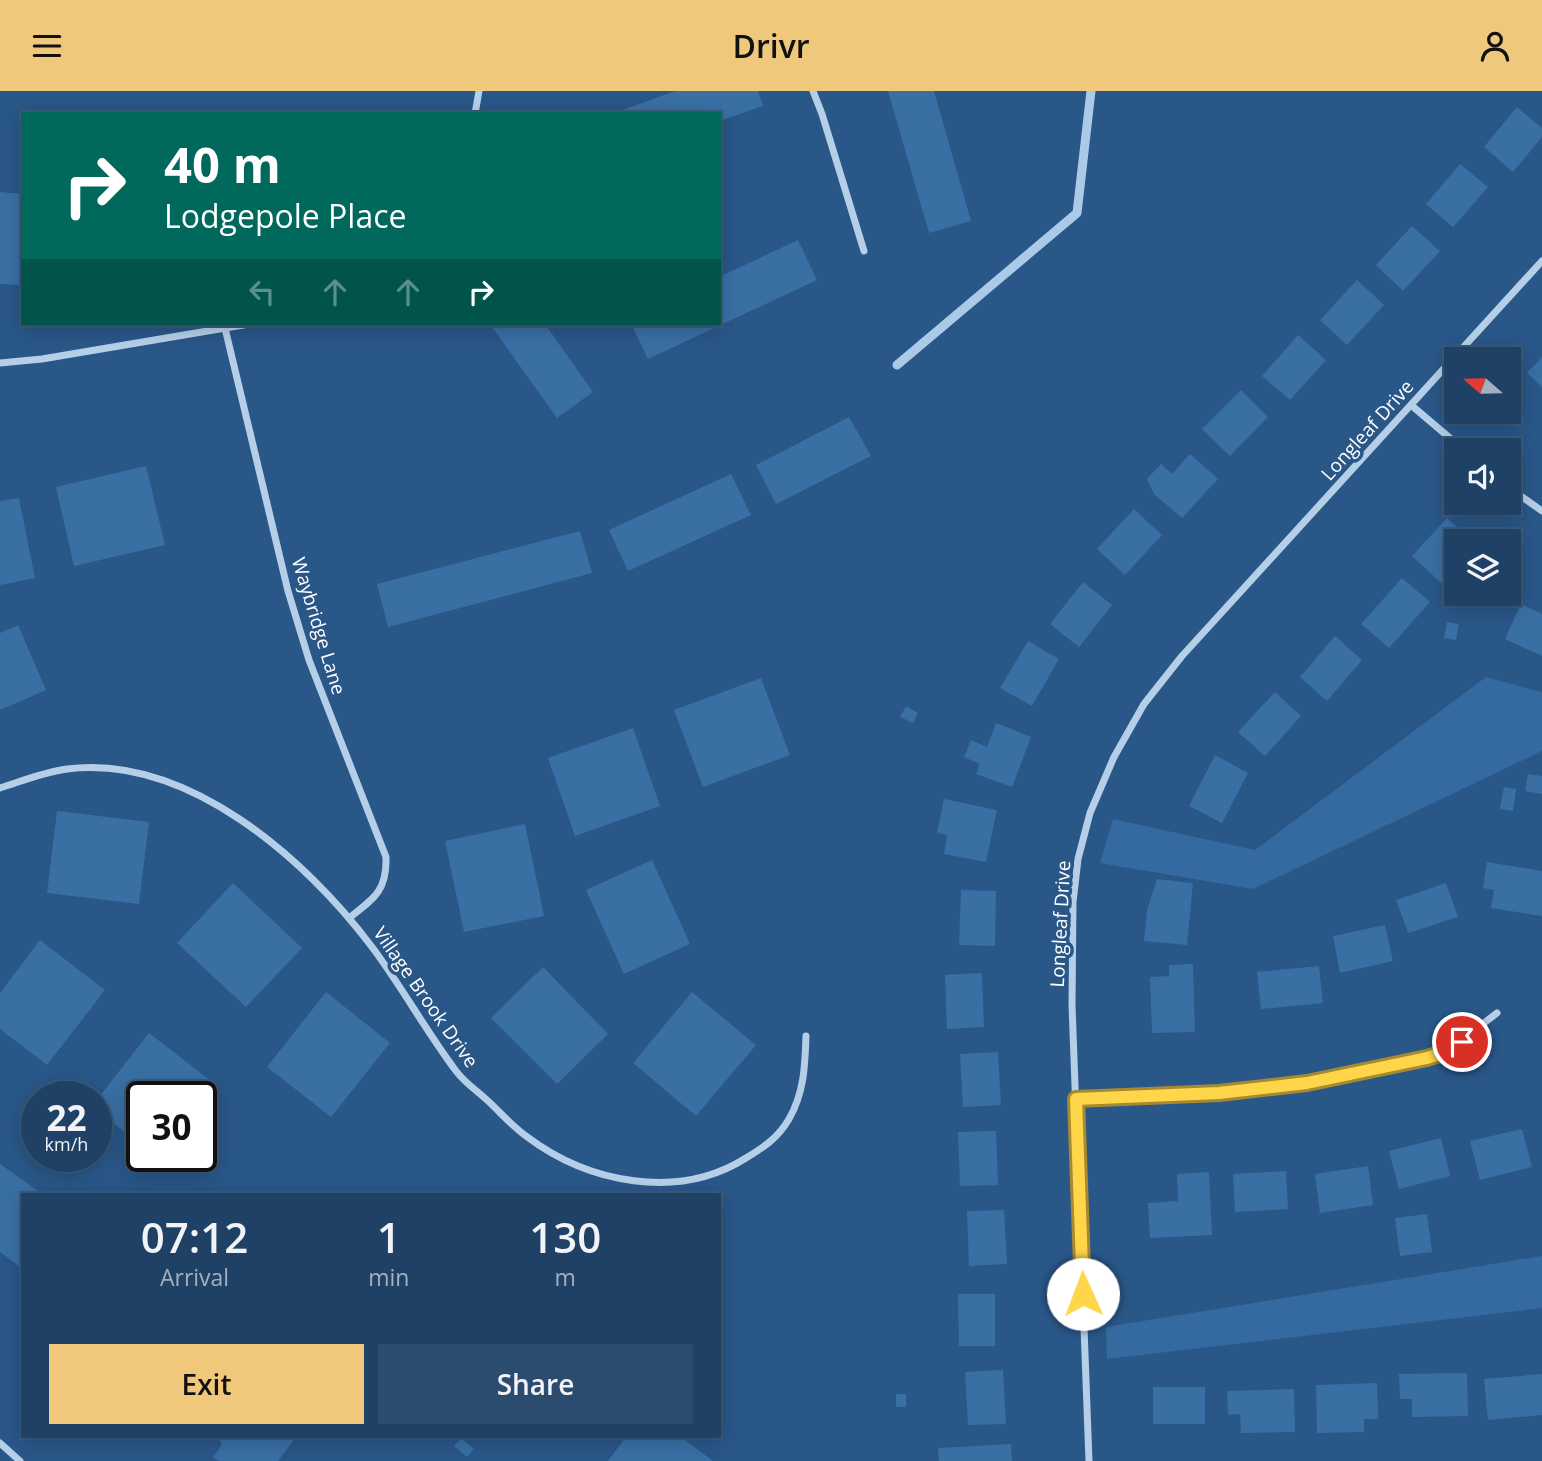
<!DOCTYPE html>
<html lang="en">
<head>
<meta charset="utf-8">
<style>
	body { margin:0; font-family:"Open Sans",sans-serif; background:#2c4c6f; color:#f1f3f6; height:100vh; display:flex; flex-direction:column; font-size:26px; white-space:nowrap }
	* { box-sizing:border-box; margin:0 }
	p { font-size:23px; color:#a1afbf }
	.icon { flex:none; width:38px; height:38px; fill:none; stroke:currentColor; stroke-width:2; stroke-linecap:round; stroke-linejoin:round }
	.map { position:relative; flex:1; overflow:hidden }
	.details { position:absolute; left:21px; top:1102px; width:700px; height:245px; display:flex; flex-direction:column; background:#1f4166; border-radius:0px; box-shadow:0 4px 18px #0003,0 0 0 2px #3c5a7a }
	.details>* { flex:none }
	.top-card { position:absolute; left:21px; top:21px; width:700px; height:214px; border-radius:0px; box-shadow:0 4px 18px #0003,0 0 0 2px #3c5a7a; background:#00695c; color:#fff; overflow:hidden }
	.needle { width:46px; rotate:290deg }
	.tools { position:absolute; left:1444px; top:256px; display:grid; gap:14px }
	.tools a { display:grid; place-items:center; width:77px; height:77px; border-radius:0px; background:#1f4166; box-shadow:0 4px 18px #0003,0 0 0 2px #3c5a7a; font-size:35px }
	.speed { position:absolute; left:21px; top:990px; display:flex; gap:14px; font-size:35px; font-weight:700; text-align:center }
	.speed>* { display:grid; place-content:center; width:91px; height:91px; border-radius:50%; background:#1f4166; box-shadow:0 4px 18px #0003,0 0 0 2px #3c5a7a; line-height:1 }
	.speed small { font-size:18px; font-weight:400 }
	.speed .limit { border:4px solid #111; border-radius:10px; background:#fff; color:#111 }
	.pin { position:absolute; display:grid; place-items:center; width:60px; height:60px; color:#fff; margin:-30px; border:4px solid #fff; border-radius:50%; box-shadow:0 2px 7px #0007 }
	.me { position:absolute; width:77px; margin:-38px; rotate:358deg; stroke-linejoin:round; filter:drop-shadow(0 0 5px #0008) }
	.turn { display:flex; align-items:center; gap:24px; height:147px; padding:0 28px; font-size:32px }
	.turn .icon { width:91px; height:91px; stroke-width:2.5 }
	.turn b { display:block; font-size:49px; line-height:60px }
	.lanes { display:flex; align-items:center; height:66px; padding:0 28px; background:#0003; justify-content:center; gap:35px; direction:ltr }
	.lanes .off { opacity:.35 }
	.eta { display:flex; justify-content:space-evenly; align-items:center; height:119px; text-align:center }
	.eta b { font-size:42px; font-weight:600; line-height:49px }
	.action { display:flex; gap:14px; margin-top:auto; padding:14px 28px }
	.action a { flex:1; height:80px; border-radius:0px; background:#efc87c; color:#111; font-size:28px; font-weight:600; line-height:80px; text-align:center }
	.action a+a { background:#2c4c6f; color:#f1f3f6 }
	header { display:flex; justify-content:space-between; align-items:center; height:91px; padding:0 28px; background:#efc87c; color:#111; font-size:32px; font-weight:600 }
	.map>svg:first-child { display:block }
	.green { fill:#346a9f }
	.lines { fill:none; stroke-linecap:round; stroke-linejoin:round }
	.stream { stroke:#aacae8; stroke-width:9 }
	.building { fill:#3a6fa4 }
	.street { stroke:#b5cfe8; stroke-width:7 }
	.route-casing { stroke:#a68a30; stroke-width:18 }
	.route { stroke:#ffd54a; stroke-width:12 }
	.labels { text-anchor:middle; dominant-baseline:central; stroke-width:7; stroke-linejoin:round; paint-order:stroke }
	.street-label { font-size:19px; fill:#fff; stroke:#295788 }
</style>
</head>
<body>
<header><svg class="icon" aria-label="menu" viewBox="0 0 24 24"><path d="M4 6h16M4 12h16M4 18h16"/></svg>Drivr<svg class="icon" aria-label="person" viewBox="0 0 24 24"><circle cx="12" cy="8" r="4"/><path d="M4 21q1-7 8-7t8 7"/></svg></header>
<div class="map">
<svg width="1542" height="1370" viewBox="0 0 1542 1370">
	<rect width="100%" height="100%" fill="#295788"/>
	<!-- green -->
	<path class="green" d="M 1486,586 L 1542,601 L 1542,660 L 1253,798 L 1100,772 L 1113,728 L 1255,759 Z
		M 1542,1165 L 1542,1217 L 1107,1268 L 1106,1236 Z"/>
	<g class="lines">
		<!-- stream -->
		<path class="stream" d="M 897,274 L 1077,122 L 1091,0"/>
	</g>
	<!-- building -->
	<path class="building" d="M 675,0 L 758,0 L 763,15 L 719,30 L 719,23 L 612,23 Z
		M 888,0 L 934,0 L 971,130 L 929,142 Z
		M 1517,16 L 1542,37 L 1542,46 L 1513,81 L 1484,56 Z
		M 1460,73 L 1488,96 L 1453,136 L 1426,113 Z
		M 0,101 L 23,103 L 23,194 L 0,193 Z
		M 1412,135 L 1440,160 L 1403,200 L 1376,174 Z
		M 798,149 L 817,189 L 648,268 L 631,233 L 719,233 L 719,186 Z
		M 1357,189 L 1384,214 L 1347,254 L 1320,229 Z
		M 490,233 L 545,233 L 593,301 L 557,327 Z
		M 1298,244 L 1326,269 L 1290,309 L 1262,285 Z
		M 1542,266 L 1542,296 L 1527,282 Z
		M 1241,299 L 1268,326 L 1230,365 L 1202,338 Z
		M 849,326 L 871,365 L 776,413 L 756,374 Z
		M 1190,363 L 1218,388 L 1182,427 L 1154,403 L 1147,388 L 1161,373 L 1172,383 Z
		M 146,375 L 165,454 L 74,475 L 56,396 Z
		M 731,383 L 751,424 L 628,480 L 609,439 Z
		M 19,407 L 35,487 L 0,494 L 0,410 Z
		M 1134,418 L 1162,444 L 1125,484 L 1097,458 Z
		M 1447,427 L 1472,450 L 1456,450 L 1456,473 L 1453,476 L 1456,478 L 1456,494 L 1450,500 L 1412,465 Z
		M 580,440 L 592,482 L 388,536 L 377,493 Z
		M 1402,487 L 1430,511 L 1389,557 L 1361,533 Z
		M 1083,491 L 1112,514 L 1079,556 L 1050,533 Z
		M 1521,513 L 1542,523 L 1542,565 L 1505,548 Z
		M 1447,531 L 1459,533 L 1456,549 L 1444,547 Z
		M 18,534 L 46,599 L 0,619 L 0,542 Z
		M 1335,545 L 1362,569 L 1327,610 L 1300,586 Z
		M 1028,550 L 1059,568 L 1032,615 L 1000,597 Z
		M 761,587 L 790,664 L 703,696 L 674,619 Z
		M 1275,601 L 1301,625 L 1265,665 L 1238,641 Z
		M 906,615 L 918,622 L 913,632 L 900,626 Z
		M 996,632 L 1031,646 L 1012,696 L 976,683 L 980,673 L 964,666 L 971,649 L 987,656 Z
		M 633,637 L 660,715 L 575,745 L 548,667 Z
		M 1215,664 L 1248,682 L 1222,732 L 1189,715 Z
		M 1528,683 L 1542,685 L 1542,703 L 1525,700 Z
		M 1504,696 L 1516,698 L 1513,720 L 1500,718 Z
		M 944,708 L 997,719 L 986,771 L 944,763 L 947,744 L 937,742 Z
		M 57,720 L 149,731 L 139,813 L 47,802 Z
		M 525,733 L 544,825 L 464,841 L 445,750 Z
		M 652,769 L 690,853 L 624,883 L 586,799 Z
		M 1487,771 L 1542,780 L 1542,825 L 1491,817 L 1494,799 L 1483,797 Z
		M 1157,788 L 1193,792 L 1187,854 L 1144,850 L 1147,819 Z
		M 233,792 L 302,857 L 246,916 L 177,852 Z
		M 1446,792 L 1458,826 L 1408,842 L 1396,809 Z
		M 961,799 L 996,800 L 995,855 L 959,854 Z
		M 1385,834 L 1393,870 L 1340,882 L 1333,845 Z
		M 40,849 L 105,899 L 47,974 L 0,938 L 0,902 Z
		M 1193,873 L 1195,941 L 1152,942 L 1150,886 L 1169,885 L 1169,874 Z
		M 1319,875 L 1323,912 L 1261,918 L 1257,881 Z
		M 543,876 L 608,943 L 557,993 L 491,927 Z
		M 982,882 L 984,936 L 947,938 L 945,884 Z
		M 326,901 L 390,952 L 331,1026 L 267,976 Z
		M 692,901 L 756,954 L 696,1025 L 633,972 Z
		M 149,942 L 215,993 L 201,1011 L 201,1006 L 142,1006 L 142,1054 L 96,1019 L 96,1010 Z
		M 998,961 L 1001,1014 L 963,1016 L 960,963 Z
		M 1522,1038 L 1532,1076 L 1480,1089 L 1470,1050 Z
		M 996,1040 L 998,1094 L 960,1095 L 958,1041 Z
		M 1441,1047 L 1450,1085 L 1399,1098 L 1389,1060 Z
		M 0,1073 L 44,1104 L 23,1104 L 23,1178 L 0,1161 Z
		M 1368,1075 L 1373,1114 L 1320,1122 L 1315,1083 Z
		M 1286,1080 L 1288,1118 L 1235,1121 L 1233,1083 Z
		M 1209,1081 L 1212,1144 L 1150,1147 L 1148,1112 L 1178,1110 L 1177,1083 Z
		M 1004,1119 L 1007,1173 L 969,1175 L 967,1120 Z
		M 1427,1123 L 1432,1161 L 1400,1165 L 1395,1127 Z
		M 958,1203 L 995,1203 L 995,1255 L 959,1255 Z
		M 1003,1279 L 1006,1333 L 968,1334 L 965,1281 Z
		M 1467,1282 L 1468,1325 L 1412,1326 L 1412,1308 L 1400,1308 L 1399,1283 Z
		M 1542,1283 L 1542,1324 L 1488,1329 L 1484,1288 Z
		M 1377,1292 L 1378,1328 L 1364,1328 L 1364,1341 L 1317,1342 L 1316,1294 Z
		M 1153,1296 L 1205,1296 L 1205,1333 L 1153,1333 Z
		M 1294,1298 L 1295,1341 L 1241,1342 L 1240,1323 L 1228,1324 L 1227,1300 Z
		M 896,1303 L 906,1303 L 906,1316 L 896,1316 Z
		M 218,1346 L 296,1346 L 278,1370 L 219,1370 L 213,1366 L 222,1354 Z
		M 626,1346 L 681,1346 L 713,1370 L 608,1370 Z
		M 461,1347 L 474,1358 L 467,1366 L 454,1355 Z
		M 1011,1353 L 1012,1370 L 939,1370 L 938,1357 Z"/>
	<g class="lines">
		<!-- street -->
		<path class="street" d="M 813,0 L 822,23 L 864,160
			M 475,23 L 479,0
			M 224,233 L 288,500 L 309,569 L 386,766 C 387,799 375,807 349,827
			M 0,272 L 42,268 L 249,233
			M 1411,314 L 1464,359
			M 1508,396 L 1542,420
			M 0,697 C 22,690 44,681 67,678 C 187,663 305,767 372,856 C 402,896 426,940 456,980 C 464,991 477,1000 487,1009 C 500,1021 512,1035 526,1045 C 588,1092 678,1110 746,1067 C 764,1056 778,1047 789,1028 C 804,1002 805,975 806,945
			M 1076,1008 L 1219,1002 L 1307,992 L 1351,984 L 1446,961 L 1497,922
			M 0,1352 L 20,1370
			M 1089,1370 L 1072,914 L 1073,811 L 1078,768 L 1090,722 L 1114,666 L 1144,613 L 1182,565 L 1542,170"/>
	</g>
	<g class="lines">
		<!-- route casing -->
		<g class="route-casing">
			<path id="route" d="M 1083,1203 L 1076,1008 L 1219,1002 L 1307,992 L 1427,967 L 1446,961 L 1462,951"/>
		</g>
		<!-- route -->
		<use href="#route" class="route"/>
	</g>
	<g class="labels">
		<!-- street labels -->
		<g class="street-label">
			<text transform="translate(1367 339) rotate(-48)">Longleaf Drive</text>
			<text transform="translate(319 535) rotate(73)">Waybridge Lane</text>
			<text transform="translate(1060 833) rotate(-87)">Longleaf Drive</text>
			<text transform="translate(426 906) rotate(55)">Village Brook Drive</text>
		</g>
	</g>
</svg>
<div class="tools">
<a><svg class="needle" viewBox="-14 -14 28 28"><path d="M0-13l5 13h-10z" fill="#e53935"/><path d="M0 13l5-13h-10z" fill="#a1afbf"/></svg></a>
<a><svg class="icon" aria-label="sound" viewBox="0 0 24 24"><path d="M4 9h4l5-4v14l-5-4H4zM17 9q2 3 0 6"/></svg></a>
<a><svg class="icon" aria-label="layers" viewBox="0 0 24 24"><path d="M12 4l9 5-9 5-9-5zM3 14l9 5 9-5"/></svg></a>
</div>
<div class="speed"><div>22<small>km/h</small></div><div class="limit">30</div></div>
<div class="pin" style="left:1462px;top:951px;background:#d93025"><svg class="icon" aria-label="arrive" viewBox="0 0 24 24"><path d="M6 21V4h12l-3 4 3 4H6"/></svg></div>
<svg class="me" style="left:1083px;top:1203px" viewBox="-20 -20 40 40"><circle r="19" fill="#fff"/><path d="M0-13L10 11 0 6-10 11z" fill="#ffd54a"/></svg>
<div class="top-card">
<div class="turn"><svg class="icon" aria-label="right" viewBox="0 0 24 24"><path d="M7 20v-9h11M14 6l5 5-5 5"/></svg><div><b>40 m</b>Lodgepole Place</div></div>
<div class="lanes"><svg class="icon off" aria-label="left" viewBox="0 0 24 24"><path d="M17 20v-9H6M10 6l-5 5 5 5"/></svg><svg class="icon off" aria-label="ahead" viewBox="0 0 24 24"><path d="M12 20V5M6 11l6-6 6 6"/></svg><svg class="icon off" aria-label="ahead" viewBox="0 0 24 24"><path d="M12 20V5M6 11l6-6 6 6"/></svg><svg class="icon" aria-label="right" viewBox="0 0 24 24"><path d="M7 20v-9h11M14 6l5 5-5 5"/></svg></div>
</div>
<section class="details">
<div class="eta">
<div><b>07:12</b><p>Arrival</p></div>
<div><b>1</b><p>min</p></div>
<div><b>130</b><p>m</p></div>
</div>
<div class="action"><a>Exit</a><a>Share</a></div>
</section>
</div>
</body>
</html>
